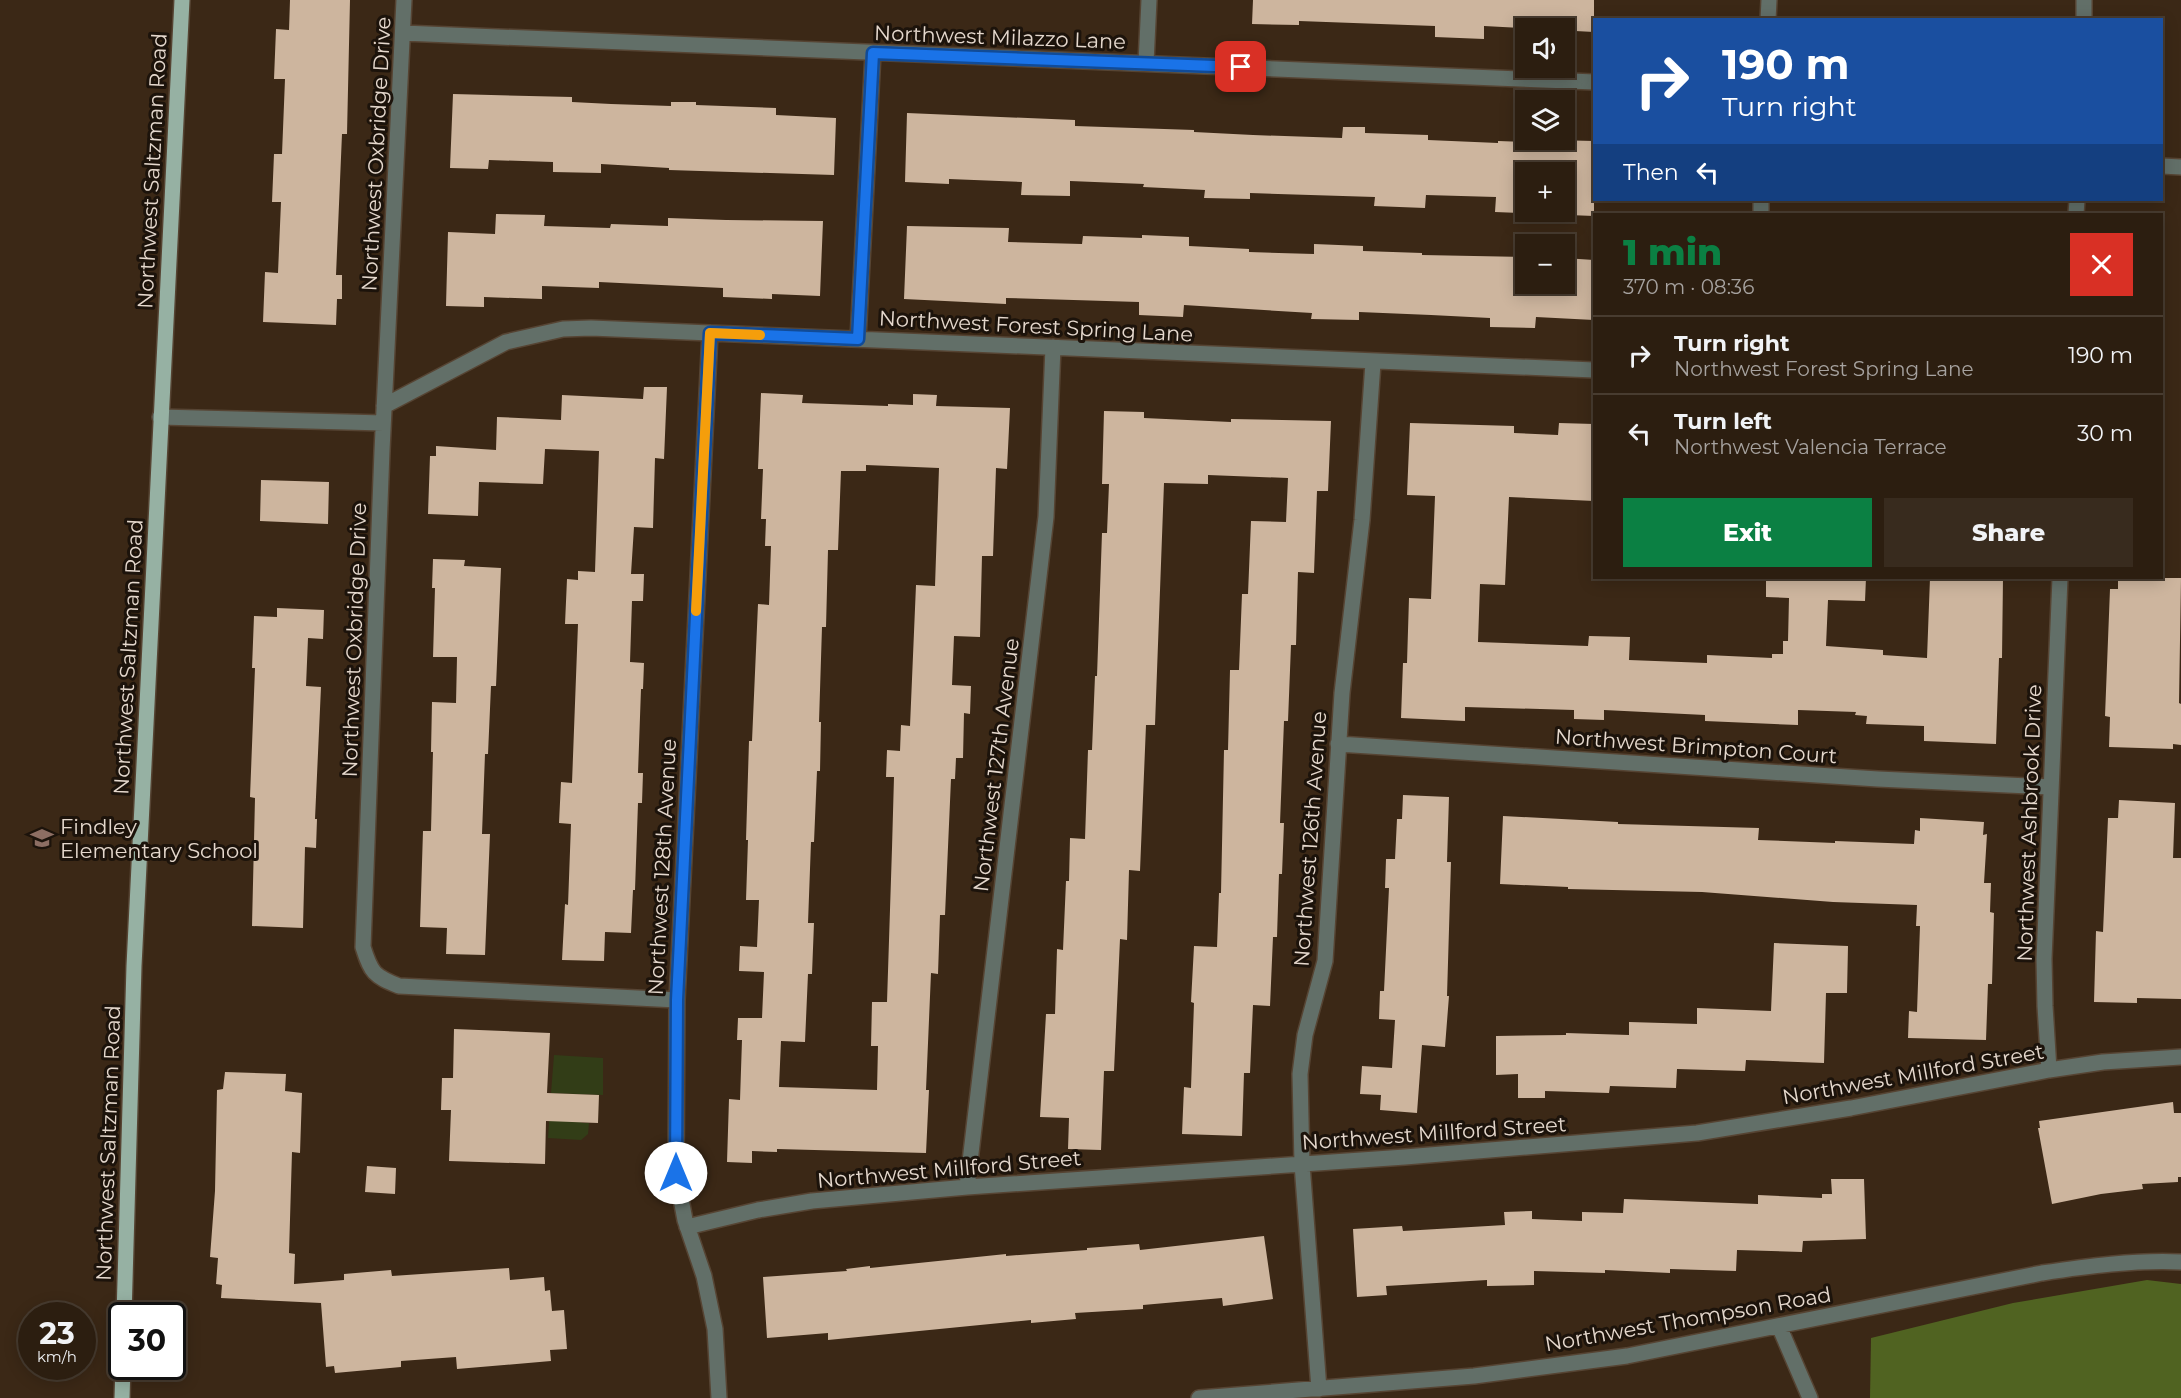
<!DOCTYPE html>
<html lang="en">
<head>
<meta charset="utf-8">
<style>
	body { margin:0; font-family:Montserrat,sans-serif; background:#382b1e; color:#f1f3f6; height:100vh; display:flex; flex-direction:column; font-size:22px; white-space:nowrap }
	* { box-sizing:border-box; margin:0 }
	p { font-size:20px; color:#a6a29f }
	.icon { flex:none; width:33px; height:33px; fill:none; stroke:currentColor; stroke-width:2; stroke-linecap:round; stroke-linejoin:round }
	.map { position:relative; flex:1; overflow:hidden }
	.side { position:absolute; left:1593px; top:213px; width:570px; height:366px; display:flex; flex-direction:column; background:#2c1e10; border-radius:0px; box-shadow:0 3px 15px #0003,0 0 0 2px #483c30 }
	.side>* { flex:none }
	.banner { position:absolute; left:1593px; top:18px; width:570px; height:183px; border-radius:0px; box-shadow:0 3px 15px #0003,0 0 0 2px #483c30; background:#1a4fa0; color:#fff; overflow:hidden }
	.fabs { position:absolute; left:1515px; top:18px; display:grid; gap:12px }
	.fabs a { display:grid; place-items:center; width:60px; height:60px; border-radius:0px; background:#2c1e10; box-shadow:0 3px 15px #0003,0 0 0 2px #483c30; font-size:30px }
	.speed { position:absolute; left:18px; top:1302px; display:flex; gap:12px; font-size:30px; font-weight:700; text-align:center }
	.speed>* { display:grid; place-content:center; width:78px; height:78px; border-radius:50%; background:#2c1e10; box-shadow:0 3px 15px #0003,0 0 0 2px #483c30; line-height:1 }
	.speed small { font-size:15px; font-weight:400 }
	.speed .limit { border:3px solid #111; border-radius:9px; background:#fff; color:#111 }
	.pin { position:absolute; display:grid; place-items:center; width:51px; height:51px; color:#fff; margin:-26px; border-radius:12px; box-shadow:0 3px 9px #0006 }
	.me { position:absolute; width:66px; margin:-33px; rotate:0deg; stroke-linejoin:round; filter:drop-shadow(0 0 4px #0008) }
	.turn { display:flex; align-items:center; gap:21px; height:126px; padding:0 30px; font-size:27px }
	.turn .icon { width:78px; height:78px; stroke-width:2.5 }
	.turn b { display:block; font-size:42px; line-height:51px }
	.then { display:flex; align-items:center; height:57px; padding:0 30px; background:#0003; gap:12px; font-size:22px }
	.round { display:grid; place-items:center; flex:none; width:63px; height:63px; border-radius:0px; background:#382b1e }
	.headline { display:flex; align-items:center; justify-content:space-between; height:102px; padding:0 30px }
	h1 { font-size:36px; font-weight:800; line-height:45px; color:#0b8043 }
	.cta { display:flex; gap:12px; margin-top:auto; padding:12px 30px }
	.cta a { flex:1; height:69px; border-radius:0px; background:#0b8043; color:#fff; font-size:24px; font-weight:800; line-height:69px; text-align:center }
	.cta a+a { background:#382b1e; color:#f1f3f6 }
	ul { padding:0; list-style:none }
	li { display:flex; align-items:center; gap:18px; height:78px; padding:0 30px; border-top:2px solid #483c30 }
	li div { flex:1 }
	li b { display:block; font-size:22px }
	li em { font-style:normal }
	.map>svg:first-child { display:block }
	.green { fill:#323d17 }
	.forest { fill:#506321 }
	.building { fill:#cdb59e; fill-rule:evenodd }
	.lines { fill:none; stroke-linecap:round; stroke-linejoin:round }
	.minor-casing { stroke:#564433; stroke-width:18 }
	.major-casing { stroke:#564433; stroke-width:18 }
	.minor { stroke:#626f68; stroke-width:15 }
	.major { stroke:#96b1a3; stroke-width:15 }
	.route-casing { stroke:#114b97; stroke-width:15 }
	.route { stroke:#1a73e8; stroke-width:10 }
	.slow { stroke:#f59e0b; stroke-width:10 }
	.labels { text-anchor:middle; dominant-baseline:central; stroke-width:6; stroke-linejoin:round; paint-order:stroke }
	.street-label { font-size:21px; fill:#e5d8cd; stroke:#1c130b }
	.poi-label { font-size:21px; fill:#e5d8cd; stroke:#1c130b; text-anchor:start }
</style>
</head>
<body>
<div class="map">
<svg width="2181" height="1398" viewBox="0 0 2181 1398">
	<rect width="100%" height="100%" fill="#3b2816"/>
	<!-- green -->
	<path class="green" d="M 554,1055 L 603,1058 L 603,1095 L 551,1093 Z
		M 550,1108 L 583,1123 L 589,1123 L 588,1134 L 581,1140 L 548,1138 Z"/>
	<!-- forest -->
	<path class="forest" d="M 2147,1280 L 2181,1284 L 2181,1398 L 1870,1398 L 1871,1338 L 2013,1303 Z"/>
	<!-- building -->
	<path class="building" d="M 290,0 L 350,0 L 347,134 L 342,134 L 336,275 L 342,275 L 342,299 L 337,299 L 336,325 L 263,322 L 265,272 L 278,273 L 281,202 L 272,202 L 274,154 L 282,154 L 285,79 L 274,79 L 276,29 L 289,30 Z
		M 1253,0 L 1594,0 L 1594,32 L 1484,26 L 1484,39 L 1435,37 L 1435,26 L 1299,21 L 1299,25 L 1252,24 Z
		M 453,94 L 572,97 L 572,102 L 611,104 L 671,106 L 671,102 L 696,102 L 696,105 L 776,108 L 776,115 L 836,118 L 834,175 L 669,170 L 669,168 L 601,164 L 601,173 L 553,172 L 553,162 L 489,160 L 488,169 L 450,168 Z
		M 907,113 L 1075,120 L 1075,126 L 1194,130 L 1194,132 L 1253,135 L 1342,138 L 1343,127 L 1365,127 L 1365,133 L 1428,135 L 1428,140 L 1498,143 L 1498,141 L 1553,143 L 1553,140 L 1594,141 L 1594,216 L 1495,212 L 1496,197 L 1426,195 L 1425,208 L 1374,206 L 1375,197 L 1250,193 L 1250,199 L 1204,198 L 1205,190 L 1143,187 L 1144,184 L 1070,181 L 1070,196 L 1021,195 L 1022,182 L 949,179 L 949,184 L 905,182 ZM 1526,172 L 1564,172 L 1564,212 L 1526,212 Z
		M 496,214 L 545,215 L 544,226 L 610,228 L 611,224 L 668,226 L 668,218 L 726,220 L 823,221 L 820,296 L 772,294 L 772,299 L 723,297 L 723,288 L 599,282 L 599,288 L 542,286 L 542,299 L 484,297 L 484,307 L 446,306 L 448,232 L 495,234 Z
		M 907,226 L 1009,228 L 1008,242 L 1082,244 L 1083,236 L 1142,238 L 1142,235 L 1189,237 L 1189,246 L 1249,249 L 1249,252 L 1314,254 L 1314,244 L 1363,246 L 1363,251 L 1422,253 L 1422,255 L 1526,257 L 1526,284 L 1564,284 L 1564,258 L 1594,260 L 1594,320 L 1536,317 L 1535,328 L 1490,327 L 1490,318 L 1431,315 L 1359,312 L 1359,320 L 1311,319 L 1312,313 L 1184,305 L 1183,317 L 1139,315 L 1139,302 L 1006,298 L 1006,304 L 904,299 Z
		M 644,387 L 667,387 L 664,459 L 655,458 L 653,528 L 634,527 L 631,574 L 644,574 L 643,601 L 632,601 L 630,662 L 644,663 L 643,689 L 641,689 L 638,773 L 643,773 L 642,803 L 638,803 L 635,890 L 633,890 L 631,933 L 605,932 L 604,961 L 562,960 L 565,904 L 568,905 L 571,824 L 559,823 L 561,782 L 572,783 L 578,624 L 565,624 L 567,579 L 578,580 L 578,571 L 595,572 L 599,451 L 545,449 L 543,484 L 479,482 L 478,516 L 428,514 L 430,456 L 436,456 L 436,446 L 496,450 L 497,417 L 561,420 L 562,395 L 643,399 Z
		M 761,393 L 803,395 L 802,403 L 888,406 L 888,404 L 913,405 L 913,394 L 937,395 L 936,406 L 1010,408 L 1007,469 L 996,468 L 993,556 L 982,556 L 980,637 L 954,636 L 952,685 L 971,686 L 970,714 L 964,713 L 963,758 L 956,758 L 955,779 L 951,779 L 945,915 L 940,915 L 938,974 L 931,973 L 926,1090 L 929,1090 L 926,1153 L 777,1149 L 777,1152 L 752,1151 L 752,1163 L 727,1162 L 729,1099 L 740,1100 L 742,1040 L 737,1040 L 738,1018 L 762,1018 L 764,972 L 739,971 L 740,946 L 757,947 L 759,900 L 746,900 L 748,840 L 746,840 L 749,741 L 752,741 L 758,604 L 769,605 L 771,546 L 765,546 L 766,519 L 761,519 L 763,469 L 758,469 ZM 866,465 L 939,468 L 935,586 L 916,585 L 910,726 L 901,725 L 900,751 L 887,750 L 886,777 L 894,777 L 892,848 L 887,1002 L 872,1002 L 871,1046 L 878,1046 L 877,1090 L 779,1087 L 781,1041 L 805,1042 L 808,974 L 812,974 L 814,923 L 808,923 L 811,842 L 814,842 L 817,771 L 820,771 L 821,722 L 819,722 L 822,627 L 826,627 L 828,550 L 838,550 L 841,471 L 866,471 Z
		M 1104,411 L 1144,412 L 1144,418 L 1231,422 L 1231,419 L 1331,421 L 1328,491 L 1317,491 L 1314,573 L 1298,572 L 1296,645 L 1291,645 L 1288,721 L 1284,721 L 1280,823 L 1284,823 L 1282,874 L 1279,874 L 1277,937 L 1273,937 L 1270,1006 L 1253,1005 L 1250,1073 L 1244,1073 L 1242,1136 L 1182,1134 L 1184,1087 L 1191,1088 L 1194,1003 L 1191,1002 L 1194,946 L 1217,947 L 1219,893 L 1221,893 L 1224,750 L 1228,750 L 1230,670 L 1239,670 L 1242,594 L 1248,594 L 1251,521 L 1286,522 L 1288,478 L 1208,475 L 1208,484 L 1164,483 L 1155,725 L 1146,725 L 1140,871 L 1129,870 L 1127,940 L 1120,939 L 1114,1071 L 1104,1071 L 1101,1150 L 1068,1149 L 1069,1118 L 1040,1117 L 1046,1014 L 1055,1014 L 1057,949 L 1063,950 L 1066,881 L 1069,881 L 1070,838 L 1085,839 L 1088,750 L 1092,750 L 1095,676 L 1097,676 L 1102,533 L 1107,533 L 1109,484 L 1102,484 Z
		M 1410,423 L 1514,426 L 1514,433 L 1558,435 L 1559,423 L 1594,424 L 1594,501 L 1509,497 L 1505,585 L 1480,584 L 1478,642 L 1588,646 L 1589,636 L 1630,637 L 1629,660 L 1707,663 L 1707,655 L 1772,658 L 1772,654 L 1783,654 L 1783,641 L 1788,641 L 1789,598 L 1766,597 L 1766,578 L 1866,578 L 1865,601 L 1828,600 L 1826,646 L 1883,650 L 1883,655 L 1927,658 L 1930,578 L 2003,578 L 2002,658 L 1999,658 L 1996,744 L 1924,741 L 1924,726 L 1866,724 L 1867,716 L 1855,715 L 1856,712 L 1798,710 L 1798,725 L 1705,721 L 1705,715 L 1604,710 L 1604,720 L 1574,719 L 1574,710 L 1465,707 L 1465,721 L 1401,718 L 1403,663 L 1407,663 L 1409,598 L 1431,599 L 1435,496 L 1407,495 Z
		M 261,480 L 329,482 L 328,524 L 260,521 Z
		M 433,559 L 465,560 L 464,566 L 501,568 L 496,686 L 491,686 L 488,754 L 485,754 L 482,834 L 490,834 L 485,955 L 446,954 L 447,928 L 420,927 L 423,831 L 431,831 L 433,752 L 431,752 L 432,702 L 456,703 L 457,657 L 433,657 L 435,588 L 432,588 Z
		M 2118,578 L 2181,578 L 2179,703 L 2181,704 L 2181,745 L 2173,744 L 2173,749 L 2109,747 L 2110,717 L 2105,716 L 2110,589 L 2118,589 Z
		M 277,608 L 324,610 L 323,639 L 308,638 L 306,686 L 321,687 L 315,819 L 317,819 L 316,848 L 305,847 L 303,928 L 252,926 L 255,798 L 250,797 L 255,668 L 252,668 L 254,616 L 277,617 Z
		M 1403,795 L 1449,797 L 1447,862 L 1451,862 L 1447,996 L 1449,996 L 1445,1047 L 1422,1045 L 1417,1113 L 1380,1110 L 1381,1095 L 1360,1094 L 1362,1066 L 1392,1068 L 1395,1020 L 1379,1019 L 1380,991 L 1384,991 L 1389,888 L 1385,888 L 1386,859 L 1395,859 L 1397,819 L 1402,819 Z
		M 2119,800 L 2175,803 L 2173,858 L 2181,858 L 2181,999 L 2137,998 L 2137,1003 L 2094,1002 L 2096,931 L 2103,932 L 2108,818 L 2118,818 Z
		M 1503,816 L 1618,822 L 1618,824 L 1759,828 L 1758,840 L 1835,843 L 1835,841 L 1914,844 L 1915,830 L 1920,831 L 1920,818 L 1984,822 L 1983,835 L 1987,834 L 1984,883 L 1991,883 L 1990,912 L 1994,913 L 1992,984 L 1988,984 L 1986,1040 L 1908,1038 L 1909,1011 L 1917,1012 L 1920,926 L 1916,926 L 1917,905 L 1833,902 L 1702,892 L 1568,889 L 1568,887 L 1500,884 Z
		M 1774,943 L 1848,946 L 1847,993 L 1826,993 L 1824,1063 L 1746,1060 L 1745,1071 L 1677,1069 L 1676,1088 L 1610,1086 L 1609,1093 L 1545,1091 L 1545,1098 L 1518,1098 L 1518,1074 L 1496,1075 L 1496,1036 L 1566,1035 L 1566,1033 L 1629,1035 L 1629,1022 L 1697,1024 L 1697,1008 L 1771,1011 Z
		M 454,1029 L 550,1033 L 547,1093 L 599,1095 L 598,1123 L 546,1121 L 545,1164 L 449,1161 L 451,1110 L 441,1110 L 442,1078 L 453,1078 Z
		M 225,1072 L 286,1074 L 285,1091 L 302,1093 L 300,1153 L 292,1152 L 289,1253 L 295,1254 L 294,1284 L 344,1280 L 344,1274 L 391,1270 L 392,1276 L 509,1268 L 510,1280 L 544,1277 L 545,1291 L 550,1290 L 552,1311 L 564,1310 L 567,1349 L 550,1350 L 551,1361 L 457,1369 L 456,1357 L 401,1361 L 401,1367 L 335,1373 L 334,1366 L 326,1367 L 321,1303 L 221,1298 L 222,1285 L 216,1284 L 218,1258 L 210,1257 L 215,1191 L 217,1090 L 223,1089 Z
		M 2173,1102 L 2174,1113 L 2181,1113 L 2181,1177 L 2178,1177 L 2178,1182 L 2142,1184 L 2143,1189 L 2101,1194 L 2052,1204 L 2038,1128 L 2040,1128 L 2039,1121 Z
		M 367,1166 L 396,1168 L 395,1194 L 365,1192 Z
		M 1831,1179 L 1864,1179 L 1866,1239 L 1803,1241 L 1802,1252 L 1737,1250 L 1736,1271 L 1670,1269 L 1670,1273 L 1605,1270 L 1605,1273 L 1534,1271 L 1534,1285 L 1487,1286 L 1487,1280 L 1386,1286 L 1387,1295 L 1357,1297 L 1353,1229 L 1402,1226 L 1403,1231 L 1505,1225 L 1504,1212 L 1532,1211 L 1532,1219 L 1582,1221 L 1582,1212 L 1623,1213 L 1624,1199 L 1758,1204 L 1758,1195 L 1822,1198 L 1822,1194 L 1832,1194 Z
		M 1264,1236 L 1273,1299 L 1223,1306 L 1222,1298 L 1143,1305 L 1143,1309 L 1075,1313 L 1076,1319 L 1031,1323 L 1031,1320 L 828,1340 L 828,1333 L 767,1338 L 763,1277 L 847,1271 L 846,1269 L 870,1266 L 870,1268 L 1006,1254 L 1006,1256 L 1087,1250 L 1087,1248 L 1139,1244 L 1140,1250 Z"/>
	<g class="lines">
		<!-- minor casing -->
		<g class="minor-casing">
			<path id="minor" d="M 404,0 L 382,451 L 363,947 C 371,973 374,976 399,986 L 677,1000
				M 1768,20 L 1769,0
				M 2084,20 L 2084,0
				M 403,33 L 1594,82
				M 1146,63 L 1149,0
				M 2162,166 L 2181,167
				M 1761,214 L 1761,200
				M 2076,214 L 2077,200
				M 710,333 L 677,1000 L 676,1173 L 685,1220 L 704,1276 L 715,1329 L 719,1398
				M 858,339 L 873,53
				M 384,406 L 506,342 L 563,329 L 591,328 C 926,341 1260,359 1594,370
				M 160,417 L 383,423
				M 1338,744 L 1878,779 L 2051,787
				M 2049,1070 L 2045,1006 L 2044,959 L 2060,578
				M 967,1187 L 1046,517 L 1053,347
				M 687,1227 L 758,1210 L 812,1201 L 967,1187 L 1405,1157 L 1697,1133 L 1851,1108 L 2049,1070 L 2103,1062 L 2181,1057
				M 1779,1326 L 1810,1398
				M 1319,1389 L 1302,1164 L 1300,1074 L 1305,1035 L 1325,961 L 1342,693 L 1362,520 L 1373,363
				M 1199,1398 L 1474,1376 L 1627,1356 L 2042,1273 C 2088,1266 2134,1260 2181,1262"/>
		</g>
		<!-- major casing -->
		<g class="major-casing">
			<path id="major" d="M 124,1316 L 134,966 L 182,0
				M 122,1398 L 123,1366"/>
		</g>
		<!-- minor -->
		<use href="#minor" class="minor"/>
		<!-- major -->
		<use href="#major" class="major"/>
	</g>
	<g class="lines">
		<!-- route casing -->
		<g class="route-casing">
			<path id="route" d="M 676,1173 L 677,1000 L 710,333 L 858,339 L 873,53 L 1241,67"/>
		</g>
		<!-- route -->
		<use href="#route" class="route"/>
		<!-- slow -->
		<path class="slow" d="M 696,611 L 710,333 L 760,335"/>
	</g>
	<!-- icons -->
	<defs>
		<g id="school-bare" transform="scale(1.8)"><path d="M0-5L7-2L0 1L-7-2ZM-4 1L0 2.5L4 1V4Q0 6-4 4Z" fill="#8d6e63" stroke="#1c130b" stroke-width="2.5" paint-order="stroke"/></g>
	</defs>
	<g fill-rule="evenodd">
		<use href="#school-bare" x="42" y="838"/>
	</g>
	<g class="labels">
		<!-- street labels -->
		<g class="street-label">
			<text transform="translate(1000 37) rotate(2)">Northwest Milazzo Lane</text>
			<text transform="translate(376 154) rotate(-87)">Northwest Oxbridge Drive</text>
			<text transform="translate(152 171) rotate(-87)">Northwest Saltzman Road</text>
			<text transform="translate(1036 326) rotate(3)">Northwest Forest Spring Lane</text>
			<text transform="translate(354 640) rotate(-88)">Northwest Oxbridge Drive</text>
			<text transform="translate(128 657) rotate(-87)">Northwest Saltzman Road</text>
			<text transform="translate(1696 746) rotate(4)">Northwest Brimpton Court</text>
			<text transform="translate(996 765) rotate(-83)">Northwest 127th Avenue</text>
			<text transform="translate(2029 823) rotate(-88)">Northwest Ashbrook Drive</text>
			<text transform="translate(1310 839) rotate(-86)">Northwest 126th Avenue</text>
			<text transform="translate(662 867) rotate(-87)">Northwest 128th Avenue</text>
			<text transform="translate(1913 1074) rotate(-10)">Northwest Millford Street</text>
			<text transform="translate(1434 1133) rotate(-4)">Northwest Millford Street</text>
			<text transform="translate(108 1143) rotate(-88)">Northwest Saltzman Road</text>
			<text transform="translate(949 1169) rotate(-5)">Northwest Millford Street</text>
			<text transform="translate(1688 1319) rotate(-10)">Northwest Thompson Road</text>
		</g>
		<!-- poi labels -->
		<g class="poi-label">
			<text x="60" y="826">Findley<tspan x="60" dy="24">Elementary School</tspan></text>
		</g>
	</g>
</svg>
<div class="fabs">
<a><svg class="icon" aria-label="sound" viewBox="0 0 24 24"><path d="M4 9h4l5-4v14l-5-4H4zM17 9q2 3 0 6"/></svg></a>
<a><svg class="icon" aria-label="layers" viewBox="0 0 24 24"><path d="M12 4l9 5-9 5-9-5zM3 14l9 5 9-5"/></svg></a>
<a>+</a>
<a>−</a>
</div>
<div class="speed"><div>23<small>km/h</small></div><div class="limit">30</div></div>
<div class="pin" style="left:1241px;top:67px;background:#d93025"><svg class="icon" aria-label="arrive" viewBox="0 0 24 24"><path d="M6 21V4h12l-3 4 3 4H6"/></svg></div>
<svg class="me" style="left:676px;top:1173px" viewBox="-20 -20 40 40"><circle r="19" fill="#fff"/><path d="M0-13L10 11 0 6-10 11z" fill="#1a73e8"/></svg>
<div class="banner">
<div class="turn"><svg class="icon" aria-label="right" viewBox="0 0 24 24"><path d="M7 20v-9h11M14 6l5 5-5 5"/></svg><div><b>190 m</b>Turn right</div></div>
<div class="then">Then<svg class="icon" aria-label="left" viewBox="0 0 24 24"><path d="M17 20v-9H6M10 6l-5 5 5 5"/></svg></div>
</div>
<section class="side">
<div class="headline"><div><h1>1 min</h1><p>370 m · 08:36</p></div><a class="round" style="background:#d93025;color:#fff"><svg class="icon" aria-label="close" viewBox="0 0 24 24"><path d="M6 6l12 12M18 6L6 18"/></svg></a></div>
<ul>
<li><svg class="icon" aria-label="right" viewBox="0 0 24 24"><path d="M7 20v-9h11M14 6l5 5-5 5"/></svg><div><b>Turn right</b><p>Northwest Forest Spring Lane</p></div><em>190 m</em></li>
<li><svg class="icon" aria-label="left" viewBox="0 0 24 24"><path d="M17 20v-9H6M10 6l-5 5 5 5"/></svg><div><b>Turn left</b><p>Northwest Valencia Terrace</p></div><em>30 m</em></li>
</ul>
<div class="cta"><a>Exit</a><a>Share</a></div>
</section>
</div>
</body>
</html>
